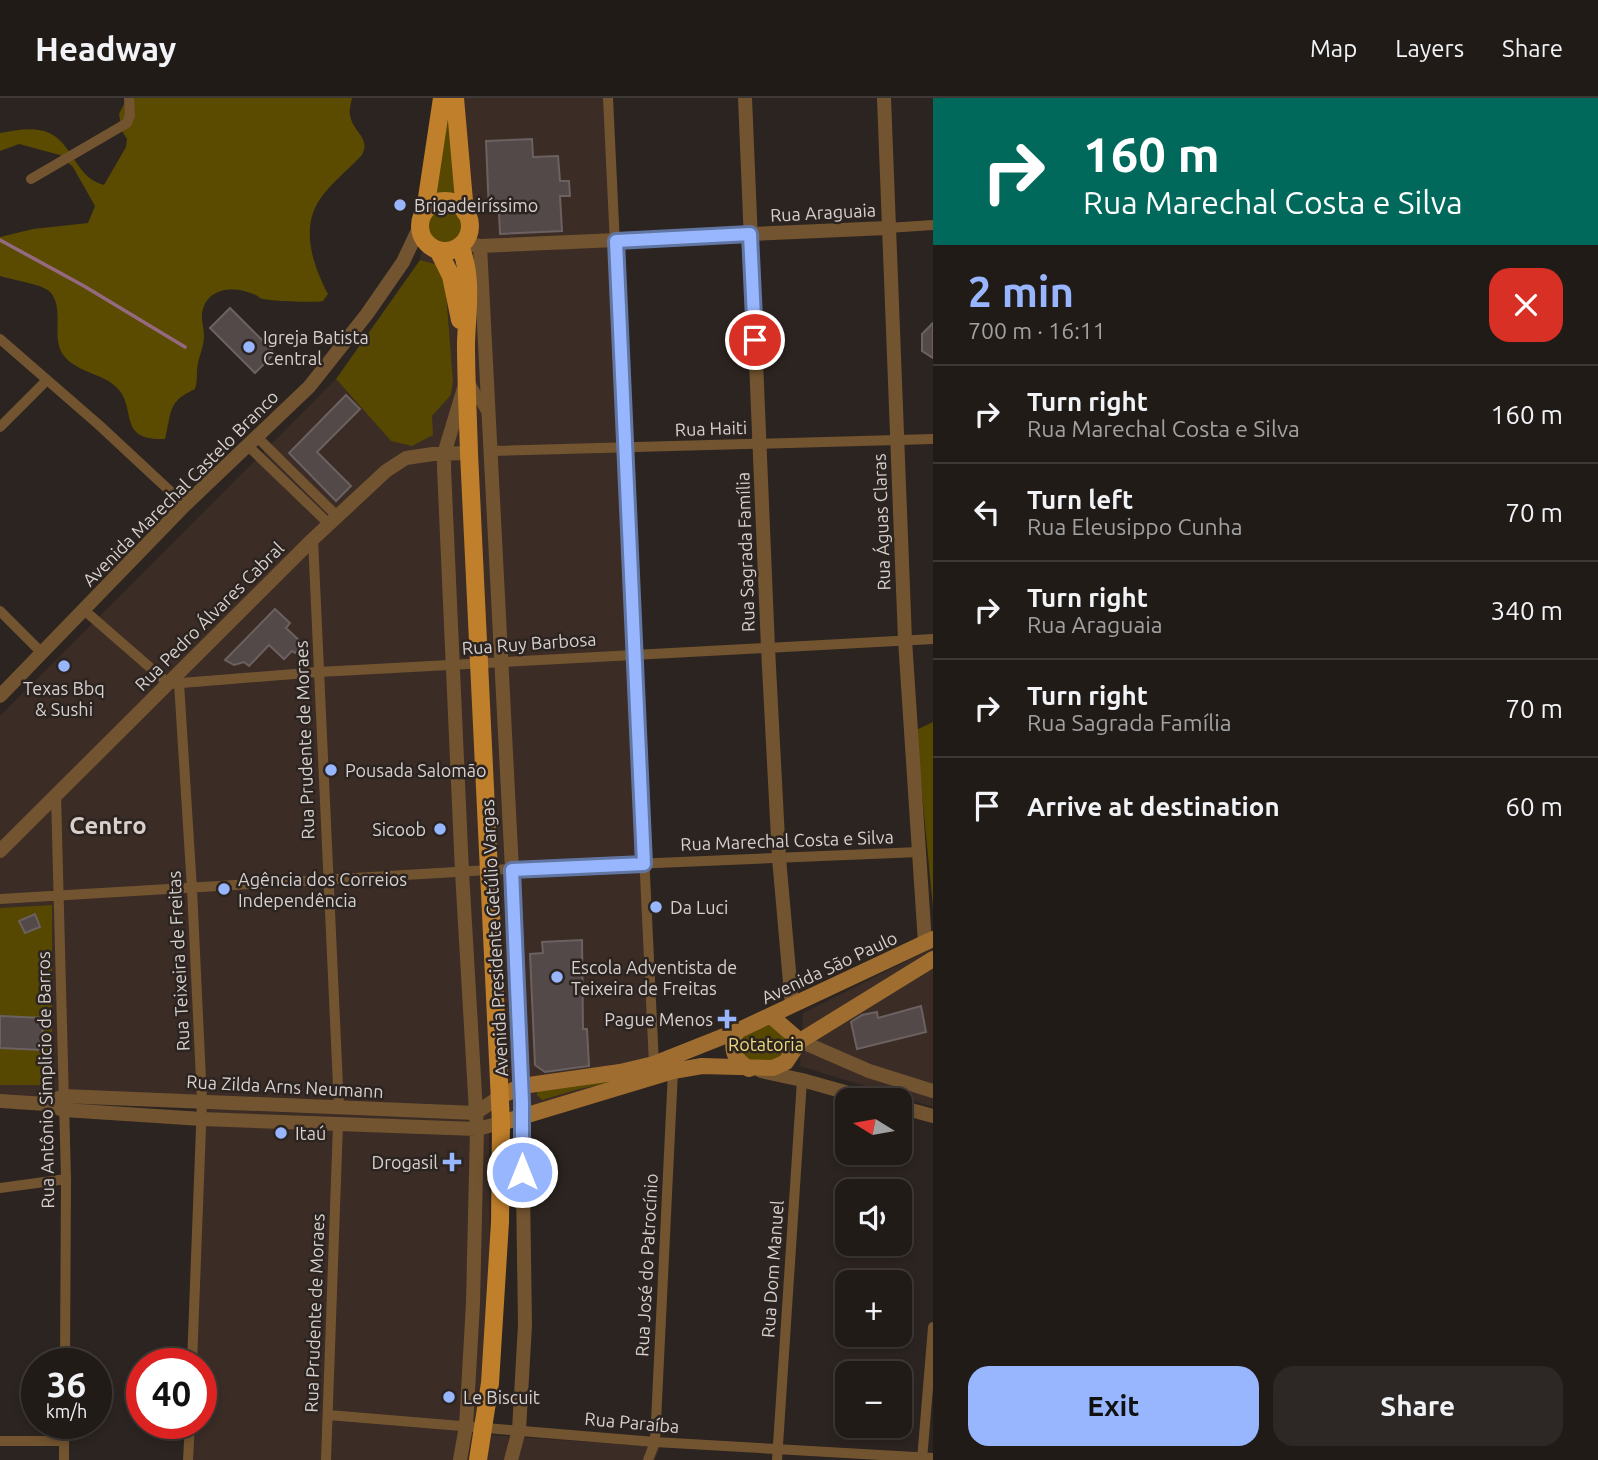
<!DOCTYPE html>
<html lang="en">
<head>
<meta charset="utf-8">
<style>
	body { margin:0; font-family:Ubuntu,sans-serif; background:#2d2825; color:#f1f3f6; height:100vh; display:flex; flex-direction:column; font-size:26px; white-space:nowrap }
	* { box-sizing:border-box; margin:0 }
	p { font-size:23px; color:#a2a1a2 }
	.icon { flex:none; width:38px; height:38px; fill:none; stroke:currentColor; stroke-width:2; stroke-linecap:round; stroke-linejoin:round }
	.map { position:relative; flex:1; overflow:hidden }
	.details { display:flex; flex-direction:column; background:#211b18; width:665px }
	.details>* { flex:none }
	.top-card { background:#00695c; color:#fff; overflow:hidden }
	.needle { width:46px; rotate:281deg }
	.tools { position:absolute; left:835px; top:990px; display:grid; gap:14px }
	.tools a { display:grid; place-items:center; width:77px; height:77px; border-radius:14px; background:#211b18; box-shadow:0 4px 10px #0003,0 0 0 2px #3e3937; font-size:35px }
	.speed { position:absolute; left:21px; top:1250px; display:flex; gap:14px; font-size:35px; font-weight:700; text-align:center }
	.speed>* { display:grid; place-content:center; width:91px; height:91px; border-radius:50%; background:#211b18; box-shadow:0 4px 10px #0003,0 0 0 2px #3e3937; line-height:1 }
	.speed small { font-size:18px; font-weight:400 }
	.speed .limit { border:10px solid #d22; background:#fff; color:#111 }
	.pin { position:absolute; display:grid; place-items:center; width:60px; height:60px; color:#fff; margin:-30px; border:4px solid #fff; border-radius:50%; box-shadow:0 2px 7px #0007 }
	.me { position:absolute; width:77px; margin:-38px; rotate:0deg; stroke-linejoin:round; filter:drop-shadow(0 0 5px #0008) }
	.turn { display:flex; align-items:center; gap:24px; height:147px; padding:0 35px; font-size:32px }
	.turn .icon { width:91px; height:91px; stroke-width:2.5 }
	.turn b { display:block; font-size:49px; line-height:60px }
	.round { display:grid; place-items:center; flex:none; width:74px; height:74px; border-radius:21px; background:#2d2825 }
	.head { display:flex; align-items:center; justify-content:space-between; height:119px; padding:0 35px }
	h1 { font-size:42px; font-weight:700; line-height:52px; color:#97b6fd }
	.primary-button { display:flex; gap:14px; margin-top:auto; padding:14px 35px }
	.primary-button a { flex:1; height:80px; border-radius:21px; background:#97b6fd; color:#111; font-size:28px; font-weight:700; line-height:80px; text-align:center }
	.primary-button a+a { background:#2d2825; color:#f1f3f6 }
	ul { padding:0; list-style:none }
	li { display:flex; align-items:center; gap:21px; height:98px; padding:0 35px; border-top:2px solid #3e3937 }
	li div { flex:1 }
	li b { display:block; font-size:26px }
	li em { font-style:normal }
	header { display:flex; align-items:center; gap:42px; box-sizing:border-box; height:98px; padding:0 35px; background:#211b18; border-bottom:2px solid #3e3937 }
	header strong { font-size:33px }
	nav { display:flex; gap:38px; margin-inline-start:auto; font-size:24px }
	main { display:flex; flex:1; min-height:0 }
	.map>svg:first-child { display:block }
	.built { fill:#3b2c26 }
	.green { fill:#564800 }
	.forest { fill:#5a4b00 }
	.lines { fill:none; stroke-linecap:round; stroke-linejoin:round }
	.stream { stroke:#946a80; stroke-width:3.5 }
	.building { fill:#544949; stroke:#6c6161; stroke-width:2 }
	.minor { stroke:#735430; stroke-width:10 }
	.tertiary { stroke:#735430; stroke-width:14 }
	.secondary { stroke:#9f6d2f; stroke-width:16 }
	.primary { stroke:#c07f2b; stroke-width:18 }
	.route-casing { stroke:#6276a4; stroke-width:18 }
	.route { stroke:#97b6fd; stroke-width:12 }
	.poi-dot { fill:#97b6fd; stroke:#2c2420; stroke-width:2.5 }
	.labels { text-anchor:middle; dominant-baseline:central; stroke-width:5; stroke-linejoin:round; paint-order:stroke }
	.poi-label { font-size:18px; fill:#d6d0ce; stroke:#2c2420; text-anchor:start }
	.street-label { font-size:18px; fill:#d6d0ce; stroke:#2c2420 }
	.park-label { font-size:18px; fill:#efd87a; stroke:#2c2420 }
	.district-label { font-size:24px; font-weight:bold; fill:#dbcfcb; stroke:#2c2420 }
</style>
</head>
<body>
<header>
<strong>Headway</strong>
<nav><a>Map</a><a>Layers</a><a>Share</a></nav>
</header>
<main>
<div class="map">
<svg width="933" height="1362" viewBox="0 0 933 1362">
	<rect width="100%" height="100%" fill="#2c2420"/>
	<!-- built -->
	<path class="built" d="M 451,0 L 604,0 L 657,984 L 489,1034 L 491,1337 L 660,1349 L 655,1362 L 190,1362 L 191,1325 L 201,1325 L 201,1265 L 192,1265 L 198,1010 L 0,1005 L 0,618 L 336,281 L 391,343 L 431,318 L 451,297 L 453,283 L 445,181 L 435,166 L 420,162 Z
		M 933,850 L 933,1009 L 800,968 L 803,915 Z"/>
	<!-- green -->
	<path class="green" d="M 447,0 L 455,101 L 440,99 L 430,103 Z
		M423 128a22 22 0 1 1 44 0a22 22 0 1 1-44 0Z
		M 420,162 L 435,166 L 445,181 L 453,283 L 451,297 L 432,318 L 433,337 L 412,348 L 391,343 L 336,281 Z
		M 933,624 L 933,810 L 916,632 Z
		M 52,807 L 52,987 L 0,987 L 0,810 Z
		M 771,926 L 795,945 L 782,961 L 751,966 L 741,960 L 740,937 Z
		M 643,978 L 579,991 L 542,1002 L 537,997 L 537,993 Z"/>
	<!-- forest -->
	<path class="forest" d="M 127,0 L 352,0 C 351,5 349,12 350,17 C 353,35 371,39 362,57 C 348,72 331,85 320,101 C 300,130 313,168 328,196 L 323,203 C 316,205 270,203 263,201 C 256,199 260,198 253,196 C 236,188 209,189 203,211 C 200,220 204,228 204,238 C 204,247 200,256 198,265 C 196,274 198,282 195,291 C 167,304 172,313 165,341 C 118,343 136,312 119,292 C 105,275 79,276 64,258 C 50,240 65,213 51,195 C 44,186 12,182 0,178 L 0,139 L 33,131 L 88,125 L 95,108 L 73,69 L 60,57 L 19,46 L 0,53 L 0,35 C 13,33 26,30 39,32 C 73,37 72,79 104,87 L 126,49 L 127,41 L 122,33 L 119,16 Z"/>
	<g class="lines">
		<!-- stream -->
		<path class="stream" d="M 0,142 L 84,188 L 185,249"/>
	</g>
	<!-- building -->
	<path class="building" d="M 532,41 L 533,59 L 558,58 L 560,83 L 569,83 L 570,98 L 560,98 L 562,133 L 500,136 L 499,114 L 489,115 L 486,43 Z
		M 230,210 L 275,255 L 255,275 L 210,230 Z
		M 933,225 L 933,260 L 922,253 L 922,236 Z
		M 346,297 L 360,311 L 317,354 L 351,388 L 336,403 L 289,355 Z
		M 275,511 L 290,525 L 286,530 L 303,546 L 295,555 L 292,553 L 284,561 L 269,547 L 249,568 L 244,564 L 234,567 L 225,562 Z
		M 35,816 L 40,829 L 25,835 L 19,823 Z
		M 582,842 L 583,931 L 587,931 L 589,968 L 545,974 L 535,967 L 530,856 L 543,855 L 542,844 Z
		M 921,908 L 926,934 L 857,951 L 851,924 L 862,917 L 877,914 L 878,920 Z
		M 0,918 L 43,920 L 42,952 L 0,950 Z"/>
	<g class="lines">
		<!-- minor -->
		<path class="minor" d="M 608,0 L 654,966
			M 31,81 L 127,25 L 130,17 L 129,0
			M 887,130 L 933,127
			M 0,241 L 99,327 L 185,407
			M 469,283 L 487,315
			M 0,329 L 46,283
			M 256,338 L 337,418
			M 247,347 L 329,426
			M 490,353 L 933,341
			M 313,441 L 339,1010
			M 84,512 L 169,586 L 319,574 L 933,541
			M 0,513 L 42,555
			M 179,585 L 192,791 L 202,1003 L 192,1265
			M 56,697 L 66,1081 L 65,1265
			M 0,801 L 489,772 L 919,754
			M 0,1090 L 66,1081
			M 328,1317 L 655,1344 L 933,1360
			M 0,1343 L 64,1343
			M 64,1362 L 64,1325
			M 188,1362 L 190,1325
			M 326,1362 L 338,1026
			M 648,1362 L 655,1344 L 673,973
			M 777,1362 L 802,982
			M 922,1362 L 933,1229"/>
		<!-- tertiary -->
		<path class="tertiary" d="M 745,0 L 768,550 L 779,760 L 792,907
			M 884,0 L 905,542 L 925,845
			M 463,145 L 480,148 L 887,130
			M 480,148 L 512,772 L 522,1020 L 525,1227 L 519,1332 L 511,1362
			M 0,598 L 185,407 L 309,289 L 367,216 L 403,164 L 420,128
			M 0,753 L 313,441 L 386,373 L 406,360 L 433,356 L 469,355
			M 800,943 L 869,973 L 933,993
			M 761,973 L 802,982 L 877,1003
			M 0,1003 L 46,1006 L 64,1012 L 202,1021 L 477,1031 L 501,1025
			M 46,1006 L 63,998 L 476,1015 L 499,999
			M 900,1009 L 933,1018
			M 460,1362 L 466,1328 L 473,1205 L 477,1031 L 462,774 L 444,370 L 444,356 L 464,290"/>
		<!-- secondary -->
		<path class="secondary" d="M 771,918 L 800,943
			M 737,933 C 729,951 734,961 749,971
			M 499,999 L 522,988 L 620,974 L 654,966 L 737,933 L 933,841
			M 501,1025 L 673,973 L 702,968 L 773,970 L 786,964 L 800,943 L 933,861"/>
		<!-- primary -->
		<path class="primary" d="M 455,0 L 465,114
			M420 128a25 25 0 1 1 50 0a25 25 0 1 1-50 0Z
			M 425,113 L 442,0
			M 460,148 C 473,179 467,213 466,245 C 466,282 468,319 469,355 L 501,1025 L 500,1124 L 490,1285 L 478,1362
			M 438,152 L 451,178 L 460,222"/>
	</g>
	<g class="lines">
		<!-- route casing -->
		<g class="route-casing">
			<path id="route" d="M 522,1074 L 522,1004 L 512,772 L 644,766 L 616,143 L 750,136 L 755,242"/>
		</g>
		<!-- route -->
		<use href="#route" class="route"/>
	</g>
	<!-- markers -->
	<g class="poi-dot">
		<circle cx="400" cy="107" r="7"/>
		<circle cx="249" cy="249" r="7"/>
		<circle cx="64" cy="568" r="7"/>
		<circle cx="331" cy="672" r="7"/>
		<circle cx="440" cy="731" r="7"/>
		<circle cx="224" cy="791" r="7"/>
		<circle cx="656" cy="809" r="7"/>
		<circle cx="557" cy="879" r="7"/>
		<path d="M723.5 910.5h7v7h7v7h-7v7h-7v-7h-7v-7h7z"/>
		<circle cx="281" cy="1035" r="7"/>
		<path d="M448.5 1053.5h7v7h7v7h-7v7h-7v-7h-7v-7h7z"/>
		<circle cx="449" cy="1299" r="7"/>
	</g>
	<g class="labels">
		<!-- poi labels -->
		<g class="poi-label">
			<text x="414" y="107">Brigadeiríssimo</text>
			<text x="263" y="239">Igreja Batista<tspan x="263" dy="21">Central</tspan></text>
			<text x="64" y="590" text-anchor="middle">Texas Bbq<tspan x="64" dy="21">&amp; Sushi</tspan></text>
			<text x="345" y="672">Pousada Salomão</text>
			<text x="426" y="731" text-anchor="end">Sicoob</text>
			<text x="238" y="781">Agência dos Correios<tspan x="238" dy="21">Independência</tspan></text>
			<text x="670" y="809">Da Luci</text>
			<text x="571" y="869">Escola Adventista de<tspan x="571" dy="21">Teixeira de Freitas</tspan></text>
			<text x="713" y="921" text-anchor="end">Pague Menos</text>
			<text x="295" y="1035">Itaú</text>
			<text x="438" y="1064" text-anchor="end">Drogasil</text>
			<text x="463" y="1299">Le Biscuit</text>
		</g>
		<!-- street labels -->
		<g class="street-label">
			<text transform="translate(823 114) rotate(-3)">Rua Araguaia</text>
			<text transform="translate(711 330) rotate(-2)">Rua Haiti</text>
			<text transform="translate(180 390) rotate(-45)">Avenida Marechal Castelo Branco</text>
			<text transform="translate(881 424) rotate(-92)">Rua Águas Claras</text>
			<text transform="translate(745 454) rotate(-92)">Rua Sagrada Família</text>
			<text transform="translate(209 518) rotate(-45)">Rua Pedro Álvares Cabral</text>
			<text transform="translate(529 545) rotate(-4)">Rua Ruy Barbosa</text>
			<text transform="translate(304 642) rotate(-92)">Rua Prudente de Moraes</text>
			<text transform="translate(787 742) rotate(-2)">Rua Marechal Costa e Silva</text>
			<text transform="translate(494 840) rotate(-93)">Avenida Presidente Getúlio Vargas</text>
			<text transform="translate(178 863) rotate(-93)">Rua Teixeira de Freitas</text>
			<text transform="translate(829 869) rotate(-25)">Avenida São Paulo</text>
			<text transform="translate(45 982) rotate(-91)">Rua Antônio Simplicio de Barros</text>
			<text transform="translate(285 988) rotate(3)">Rua Zilda Arns Neumann</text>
			<text transform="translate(646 1167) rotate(-87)">Rua José do Patrocínio</text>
			<text transform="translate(772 1171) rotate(-86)">Rua Dom Manuel</text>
			<text transform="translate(314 1215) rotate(-88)">Rua Prudente de Moraes</text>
			<text transform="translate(632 1324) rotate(5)">Rua Paraíba</text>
		</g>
		<!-- park labels -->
		<g class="park-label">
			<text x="766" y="946">Rotatoria</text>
		</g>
		<!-- district labels -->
		<g class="district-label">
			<text x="108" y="727">Centro</text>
		</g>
	</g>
</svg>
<div class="tools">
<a><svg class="needle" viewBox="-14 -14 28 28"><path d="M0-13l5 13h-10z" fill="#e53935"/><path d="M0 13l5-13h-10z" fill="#a2a1a2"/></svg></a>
<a><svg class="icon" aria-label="sound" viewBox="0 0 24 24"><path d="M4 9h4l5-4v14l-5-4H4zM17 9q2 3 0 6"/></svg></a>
<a>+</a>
<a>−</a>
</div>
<div class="speed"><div>36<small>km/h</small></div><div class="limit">40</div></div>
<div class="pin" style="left:755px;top:242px;background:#d93025"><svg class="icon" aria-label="arrive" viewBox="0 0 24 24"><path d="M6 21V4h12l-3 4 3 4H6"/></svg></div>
<svg class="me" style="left:522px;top:1074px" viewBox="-20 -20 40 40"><circle r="17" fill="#97b6fd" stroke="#fff" stroke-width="3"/><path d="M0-11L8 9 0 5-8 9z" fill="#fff"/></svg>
</div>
<section class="details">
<div class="top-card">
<div class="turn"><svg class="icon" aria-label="right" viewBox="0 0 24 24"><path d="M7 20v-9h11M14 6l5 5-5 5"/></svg><div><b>160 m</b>Rua Marechal Costa e Silva</div></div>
</div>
<div class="head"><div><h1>2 min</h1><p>700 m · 16:11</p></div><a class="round" style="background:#d93025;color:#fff"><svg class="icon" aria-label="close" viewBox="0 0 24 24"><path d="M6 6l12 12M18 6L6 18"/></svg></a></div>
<ul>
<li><svg class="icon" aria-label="right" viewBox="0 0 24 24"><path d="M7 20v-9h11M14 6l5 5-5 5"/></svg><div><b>Turn right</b><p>Rua Marechal Costa e Silva</p></div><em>160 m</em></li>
<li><svg class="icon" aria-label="left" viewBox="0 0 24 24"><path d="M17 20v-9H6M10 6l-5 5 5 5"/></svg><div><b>Turn left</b><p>Rua Eleusippo Cunha</p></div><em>70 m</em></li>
<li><svg class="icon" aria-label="right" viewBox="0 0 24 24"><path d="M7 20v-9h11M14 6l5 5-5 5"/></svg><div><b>Turn right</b><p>Rua Araguaia</p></div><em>340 m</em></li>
<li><svg class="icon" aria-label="right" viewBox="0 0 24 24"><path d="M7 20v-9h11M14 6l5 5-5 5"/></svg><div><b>Turn right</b><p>Rua Sagrada Família</p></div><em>70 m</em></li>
<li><svg class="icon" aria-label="arrive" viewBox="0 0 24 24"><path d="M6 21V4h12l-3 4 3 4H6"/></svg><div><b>Arrive at destination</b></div><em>60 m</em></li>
</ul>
<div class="primary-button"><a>Exit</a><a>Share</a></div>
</section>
</main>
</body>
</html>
